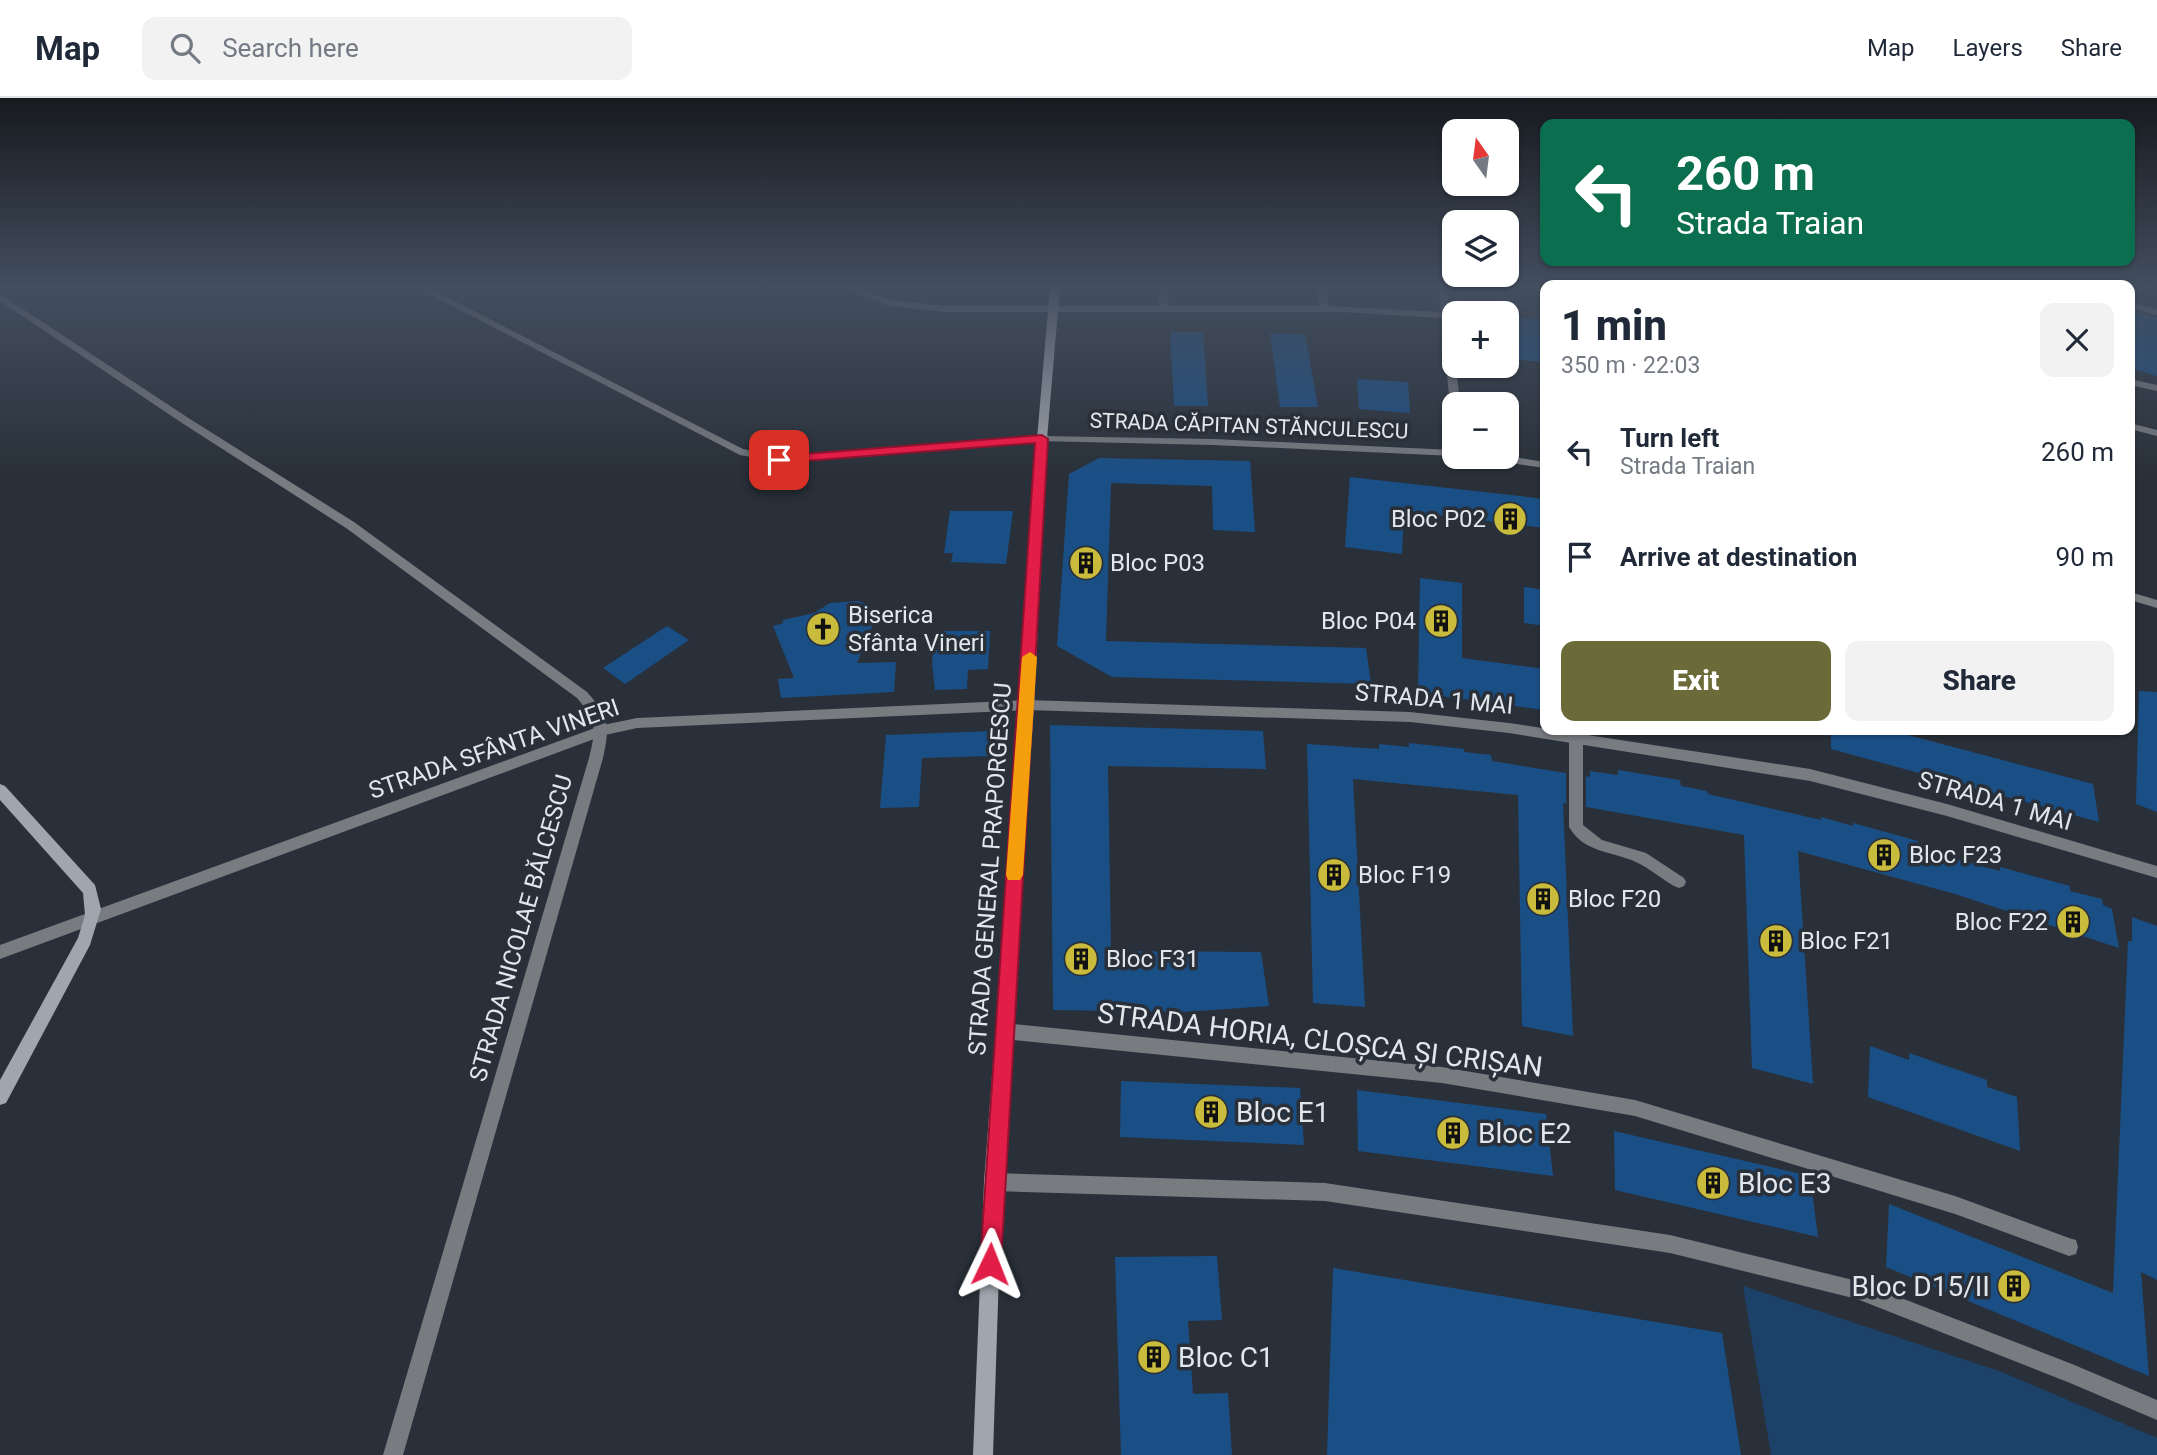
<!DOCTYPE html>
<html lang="en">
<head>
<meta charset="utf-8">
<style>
	body { margin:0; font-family:Roboto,sans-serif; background:#f2f2f3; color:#1f2937; height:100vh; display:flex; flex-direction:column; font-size:26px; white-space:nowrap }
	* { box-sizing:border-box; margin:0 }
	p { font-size:23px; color:#747a83 }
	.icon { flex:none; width:38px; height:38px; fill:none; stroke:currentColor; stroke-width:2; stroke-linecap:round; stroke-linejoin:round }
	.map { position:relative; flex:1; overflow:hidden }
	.side { position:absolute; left:1540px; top:182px; width:595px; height:455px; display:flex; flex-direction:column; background:#fff; border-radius:14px; box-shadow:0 2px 5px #0004 }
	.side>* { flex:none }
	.hud { position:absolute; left:1540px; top:21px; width:595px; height:147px; border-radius:14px; box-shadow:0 2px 5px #0004; background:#0b6e4f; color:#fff; overflow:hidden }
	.needle { width:46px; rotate:346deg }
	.fabs { position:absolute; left:1442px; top:21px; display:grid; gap:14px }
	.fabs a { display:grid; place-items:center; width:77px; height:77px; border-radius:14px; background:#fff; box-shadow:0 2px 5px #0004; font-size:35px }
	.pin { position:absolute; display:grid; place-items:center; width:60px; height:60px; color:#fff; margin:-30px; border-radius:14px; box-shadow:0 4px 10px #0006 }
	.me { position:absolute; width:77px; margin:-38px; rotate:2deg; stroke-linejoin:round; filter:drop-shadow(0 0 5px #0008) }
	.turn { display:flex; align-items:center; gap:24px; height:147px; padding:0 21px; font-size:32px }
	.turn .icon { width:91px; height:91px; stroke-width:2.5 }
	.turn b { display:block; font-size:49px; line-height:60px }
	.round { display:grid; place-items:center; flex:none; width:74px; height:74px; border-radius:14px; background:#f2f2f3 }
	.overview { display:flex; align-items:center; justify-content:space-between; height:119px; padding:0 21px }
	h1 { font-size:42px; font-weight:800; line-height:52px }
	.cta { display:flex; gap:14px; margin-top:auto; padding:14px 21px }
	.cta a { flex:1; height:80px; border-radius:14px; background:#6b6b39; color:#fff; font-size:28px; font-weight:800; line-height:80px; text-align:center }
	.cta a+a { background:#f2f2f3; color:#1f2937 }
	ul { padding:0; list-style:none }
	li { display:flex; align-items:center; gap:21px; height:105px; padding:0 21px }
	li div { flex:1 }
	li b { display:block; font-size:26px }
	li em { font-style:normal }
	header { display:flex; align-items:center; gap:42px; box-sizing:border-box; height:98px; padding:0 35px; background:#fff; border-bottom:2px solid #e0e1e3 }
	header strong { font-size:33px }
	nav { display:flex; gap:38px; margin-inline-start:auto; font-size:24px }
	.search { width:490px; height:63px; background:#f2f2f3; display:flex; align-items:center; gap:18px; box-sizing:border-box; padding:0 24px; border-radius:14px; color:#747a83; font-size:26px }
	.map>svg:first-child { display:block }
	.green { fill:#1d426a }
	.building { fill:#1a4f86 }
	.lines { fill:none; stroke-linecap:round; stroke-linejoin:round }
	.pedestrian { fill:#787b80; fill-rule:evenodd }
	.minor { fill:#787b80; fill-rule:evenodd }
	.tertiary { fill:#787b80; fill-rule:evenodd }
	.secondary { fill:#a0a6ad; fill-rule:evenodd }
	.route { fill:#e11d48; stroke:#92132f; stroke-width:2 }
	.slow { fill:#f59e0b }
	.labels { text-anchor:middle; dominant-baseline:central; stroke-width:7; stroke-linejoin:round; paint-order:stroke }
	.far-street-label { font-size:21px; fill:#e2e7ec; stroke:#293039 }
	.poi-label { font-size:24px; fill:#e2e7ec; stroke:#293039; text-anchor:start }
	.street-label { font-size:24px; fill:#e2e7ec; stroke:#293039 }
	.near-street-label { font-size:28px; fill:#e2e7ec; stroke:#293039 }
	.near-poi-label { font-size:28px; fill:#e2e7ec; stroke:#293039; text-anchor:start }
</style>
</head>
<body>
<header>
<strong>Map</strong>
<div class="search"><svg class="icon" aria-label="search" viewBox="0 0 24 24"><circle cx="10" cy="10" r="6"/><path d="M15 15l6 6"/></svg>Search here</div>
<nav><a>Map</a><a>Layers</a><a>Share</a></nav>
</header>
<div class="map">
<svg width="2157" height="1357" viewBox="0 0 2157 1357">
	<rect width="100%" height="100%" fill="#293039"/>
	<!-- green -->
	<path class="green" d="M 1743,1188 L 2002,1274 L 2157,1340 L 2157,1357 L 1771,1357 Z"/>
	<!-- building -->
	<path class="building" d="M 2130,213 L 2157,219 L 2157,278 L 2130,270 Z
		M 1507,219 L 1545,221 L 1545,264 L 1507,261 Z
		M 1170,234 L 1203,234 L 1208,308 L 1174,308 Z
		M 1270,235 L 1305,236 L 1318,309 L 1280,309 Z
		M 1357,281 L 1408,284 L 1410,315 L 1359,311 Z
		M 1099,360 L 1250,363 L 1255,434 L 1213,432 L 1212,388 L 1111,385 L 1106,543 L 1366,550 L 1371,586 L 1112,579 L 1057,548 L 1069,376 Z
		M 1350,379 L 1545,401 L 1545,430 L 1404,413 L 1402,456 L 1345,449 Z
		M 950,413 L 1013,413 L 1006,466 L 951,464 L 953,455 L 944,455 Z
		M 1420,480 L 1462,485 L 1462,560 L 1545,571 L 1545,612 L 1418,595 Z
		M 1524,489 L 1545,492 L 1545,528 L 1524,525 Z
		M 858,503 L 867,506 L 874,514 L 874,524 L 857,565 L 896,564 L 894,594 L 781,600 L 778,581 L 794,580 L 773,528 L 783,525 L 783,522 L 814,515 L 830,505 Z
		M 667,528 L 689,542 L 625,586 L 603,570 Z
		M 935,533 L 990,533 L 988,571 L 968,572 L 967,591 L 935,592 L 932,565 Z
		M 2139,593 L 2157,594 L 2157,714 L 2136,706 Z
		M 1050,627 L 1263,633 L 1266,671 L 1108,668 L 1111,853 L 1261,854 L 1269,908 L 1184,914 L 1053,912 Z
		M 1831,632 L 1889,632 L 2093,686 L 2099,724 L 1831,651 Z
		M 992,633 L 992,658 L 922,660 L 919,709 L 880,710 L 886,637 Z
		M 1409,645 L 1464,651 L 1464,654 L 1491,657 L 1492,663 L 1566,675 L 1566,706 L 1563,705 L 1573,938 L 1522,928 L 1518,697 L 1353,681 L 1365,909 L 1313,905 L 1307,646 L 1379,651 L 1379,646 L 1409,649 Z
		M 1618,672 L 1680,682 L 1681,688 L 1707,693 L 1708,696 L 1821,722 L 1821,719 L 1853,728 L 1853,725 L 1918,743 L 1919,747 L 1947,755 L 1948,759 L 2000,773 L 2000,769 L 2070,788 L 2070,793 L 2102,801 L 2103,807 L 2112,811 L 2119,850 L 1955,796 L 1798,753 L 1813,986 L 1752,970 L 1744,737 L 1586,709 L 1586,678 L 1590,679 L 1590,673 L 1618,677 Z
		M 2132,819 L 2157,828 L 2157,1182 L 2141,1174 L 2149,1278 L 1886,1169 L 1889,1106 L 2113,1195 L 2128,843 L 2132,843 Z
		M 1870,948 L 1909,962 L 1909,955 L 1987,982 L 1987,989 L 2017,999 L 2020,1053 L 1868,999 Z
		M 1121,983 L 1300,990 L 1304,1047 L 1120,1039 Z
		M 1357,992 L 1546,1016 L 1553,1078 L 1358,1053 Z
		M 1614,1033 L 1810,1078 L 1818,1139 L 1615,1092 Z
		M 1217,1158 L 1222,1222 L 1188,1223 L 1193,1296 L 1228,1295 L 1232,1357 L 1121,1357 L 1115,1159 Z
		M 1333,1170 L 1722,1235 L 1741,1357 L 1327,1357 Z"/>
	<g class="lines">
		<!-- pedestrian -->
		<path class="pedestrian" d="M 993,1075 L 1325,1085 L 1670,1137 L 1857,1183 L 2072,1266 L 2157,1302 L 2157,1322 L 2070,1285 L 1857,1201 L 1670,1155 L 1325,1103 L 993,1093 L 987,1090 L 984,1084 L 987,1078 Z"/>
		<!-- minor -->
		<path class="minor" d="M 416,189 L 427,189 L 743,351 L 779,358 L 1042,338 L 1047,341 L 1042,344 L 779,364 L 740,357 Z
			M 840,189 L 853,189 L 891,202 L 945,208 L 1159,208 L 1158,189 L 1167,189 L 1169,208 L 1320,208 L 1317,189 L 1326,189 L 1329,208 L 1441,214 L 1438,189 L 1447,189 L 1454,268 L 1456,268 L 1460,306 L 1454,306 L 1454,309 L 1450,306 L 1441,220 L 1343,214 L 945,214 L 890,208 Z
			M 0,196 L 190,321 L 354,424 L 587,594 C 609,618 610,629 603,660 L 403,1357 L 383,1357 L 589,660 C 596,632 597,623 577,600 L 346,430 L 182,325 L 0,203 Z
			M 2130,204 L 2157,211 L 2157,217 L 2130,210 Z
			M 2130,281 L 2157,287 L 2157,293 L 2130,287 Z
			M 2130,325 L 2157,332 L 2157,338 L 2130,331 Z
			M 1576,635 L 1583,640 L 1583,727 L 1602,742 L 1646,755 L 1684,780 L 1686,784 L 1684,788 L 1679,790 L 1674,788 C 1662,781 1649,770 1636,764 C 1612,753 1584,755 1569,729 L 1569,640 Z
			M 1003,925 L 1442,969 L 1635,1002 L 1955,1098 L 2069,1140 L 2076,1142 L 2078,1149 L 2076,1156 L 2069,1158 L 1955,1116 L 1635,1018 L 1442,985 L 1003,941 L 997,938 L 995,933 L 997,928 Z"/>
		<!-- tertiary -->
		<path class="tertiary" d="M 1042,338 L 1213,341 L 1454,352 L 1454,358 L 1213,347 L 1038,343 L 1037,341 Z
			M 1507,358 L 1545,364 L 1545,370 L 1488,362 L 1482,359 Z
			M 2130,494 L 2157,502 L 2157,510 L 2130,502 Z
			M 1027,602 L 1410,614 L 1509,625 L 1810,671 L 1947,706 L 2157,768 L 2157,780 L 1947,718 L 1810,683 L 1509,635 L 1410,624 L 1027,612 L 637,630 L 605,637 L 0,861 L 0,847 L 603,627 L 637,620 Z"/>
		<!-- secondary -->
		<path class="secondary" d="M 1050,189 L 1060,189 L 1047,341 L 1034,607 L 1002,1084 L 993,1357 L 973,1357 L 984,1084 L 1020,607 L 1037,341 Z
			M 0,686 L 5,688 L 95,787 L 101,811 L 90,847 L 6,1005 L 0,1007 L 0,982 L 78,840 L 85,817 L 83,795 L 0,702 Z"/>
	</g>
	<!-- sky -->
	<linearGradient id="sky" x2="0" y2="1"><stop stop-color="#171a1f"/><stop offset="0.5" stop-color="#434e5f"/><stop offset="1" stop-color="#434e5f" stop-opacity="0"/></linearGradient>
	<rect width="2157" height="379" fill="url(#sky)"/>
	<!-- route -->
	<path class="route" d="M 1042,337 L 1048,341 L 1001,1166 L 998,1174 L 990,1177 L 983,1174 L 980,1166 L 1035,345 L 779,365 L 772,362 L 779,358 Z"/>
	<!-- slow -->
	<path class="slow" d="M 1030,554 L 1037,559 L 1023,777 L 1020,782 L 1008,782 L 1006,777 L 1022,559 Z"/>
	<!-- icons -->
	<defs>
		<g id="building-disc" transform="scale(1.75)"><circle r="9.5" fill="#c9bb3b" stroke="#293039"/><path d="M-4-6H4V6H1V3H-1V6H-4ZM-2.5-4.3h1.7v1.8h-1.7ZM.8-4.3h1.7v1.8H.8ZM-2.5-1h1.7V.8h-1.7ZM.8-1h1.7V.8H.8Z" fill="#111"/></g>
		<g id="church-disc" transform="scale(1.75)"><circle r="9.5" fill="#c9bb3b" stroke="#293039"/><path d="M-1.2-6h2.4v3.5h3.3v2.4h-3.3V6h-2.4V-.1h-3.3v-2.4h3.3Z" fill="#111"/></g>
	</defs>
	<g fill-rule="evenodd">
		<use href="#building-disc" x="1510" y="421"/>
		<use href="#building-disc" x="1086" y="465"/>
		<use href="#building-disc" x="1441" y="523"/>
		<use href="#church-disc" x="823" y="531"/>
		<use href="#building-disc" x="1884" y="757"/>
		<use href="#building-disc" x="1334" y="777"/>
		<use href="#building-disc" x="1543" y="801"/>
		<use href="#building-disc" x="2073" y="824"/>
		<use href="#building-disc" x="1776" y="843"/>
		<use href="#building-disc" x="1081" y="861"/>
		<use href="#building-disc" x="1211" y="1014"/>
		<use href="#building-disc" x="1453" y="1035"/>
		<use href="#building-disc" x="1713" y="1085"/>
		<use href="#building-disc" x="2014" y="1188"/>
		<use href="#building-disc" x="1154" y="1259"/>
	</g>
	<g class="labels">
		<!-- far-street labels -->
		<g class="far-street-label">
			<text transform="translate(1249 328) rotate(2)">STRADA CĂPITAN STĂNCULESCU</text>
		</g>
		<!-- poi labels -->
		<g class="poi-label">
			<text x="1486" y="421" text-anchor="end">Bloc P02</text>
			<text x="1110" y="465">Bloc P03</text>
			<text x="848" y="517">Biserica<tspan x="848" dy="28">Sfânta Vineri</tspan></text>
			<text x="1416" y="523" text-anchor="end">Bloc P04</text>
			<text x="1909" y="757">Bloc F23</text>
			<text x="1358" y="777">Bloc F19</text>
			<text x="1568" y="801">Bloc F20</text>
			<text x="2048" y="824" text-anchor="end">Bloc F22</text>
			<text x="1800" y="843">Bloc F21</text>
			<text x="1106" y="861">Bloc F31</text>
		</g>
		<!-- street labels -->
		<g class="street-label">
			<text transform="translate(1434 601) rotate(5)">STRADA 1 MAI</text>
			<text transform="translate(494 651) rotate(-19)">STRADA SFÂNTA VINERI</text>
			<text transform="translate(1995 703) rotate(16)">STRADA 1 MAI</text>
			<text transform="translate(990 771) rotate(-86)">STRADA GENERAL PRAPORGESCU</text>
			<text transform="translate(521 830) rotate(-74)">STRADA NICOLAE BĂLCESCU</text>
		</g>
		<!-- near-street labels -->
		<g class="near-street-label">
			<text transform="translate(1320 942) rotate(7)">STRADA HORIA, CLOȘCA ȘI CRIȘAN</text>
		</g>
		<!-- near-poi labels -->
		<g class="near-poi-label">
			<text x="1236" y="1014">Bloc E1</text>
			<text x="1478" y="1035">Bloc E2</text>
			<text x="1738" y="1085">Bloc E3</text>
			<text x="1990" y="1188" text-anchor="end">Bloc D15/II</text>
			<text x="1178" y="1259">Bloc C1</text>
		</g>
	</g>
</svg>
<div class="fabs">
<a><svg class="needle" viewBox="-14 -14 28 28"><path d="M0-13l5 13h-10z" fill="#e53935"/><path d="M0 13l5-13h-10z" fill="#747a83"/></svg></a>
<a><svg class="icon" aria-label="layers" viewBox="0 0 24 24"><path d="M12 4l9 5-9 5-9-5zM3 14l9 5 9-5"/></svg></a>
<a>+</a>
<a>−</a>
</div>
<div class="pin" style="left:779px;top:362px;background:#d93025"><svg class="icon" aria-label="arrive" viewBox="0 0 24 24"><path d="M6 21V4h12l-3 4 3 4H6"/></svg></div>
<svg class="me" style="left:990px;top:1166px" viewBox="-20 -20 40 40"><path d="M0-17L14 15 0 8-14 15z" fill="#e11d48" stroke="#fff" stroke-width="4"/></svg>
<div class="hud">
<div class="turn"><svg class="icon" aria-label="left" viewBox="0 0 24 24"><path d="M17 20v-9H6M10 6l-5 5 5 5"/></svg><div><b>260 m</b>Strada Traian</div></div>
</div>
<section class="side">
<div class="overview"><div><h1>1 min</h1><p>350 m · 22:03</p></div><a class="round"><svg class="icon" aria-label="close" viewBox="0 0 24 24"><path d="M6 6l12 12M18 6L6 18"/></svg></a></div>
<ul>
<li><svg class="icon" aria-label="left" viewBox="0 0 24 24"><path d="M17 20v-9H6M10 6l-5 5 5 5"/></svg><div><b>Turn left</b><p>Strada Traian</p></div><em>260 m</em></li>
<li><svg class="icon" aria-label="arrive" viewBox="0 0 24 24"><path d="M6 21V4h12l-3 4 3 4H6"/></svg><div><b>Arrive at destination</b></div><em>90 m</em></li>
</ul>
<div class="cta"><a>Exit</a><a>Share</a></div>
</section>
</div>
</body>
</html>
